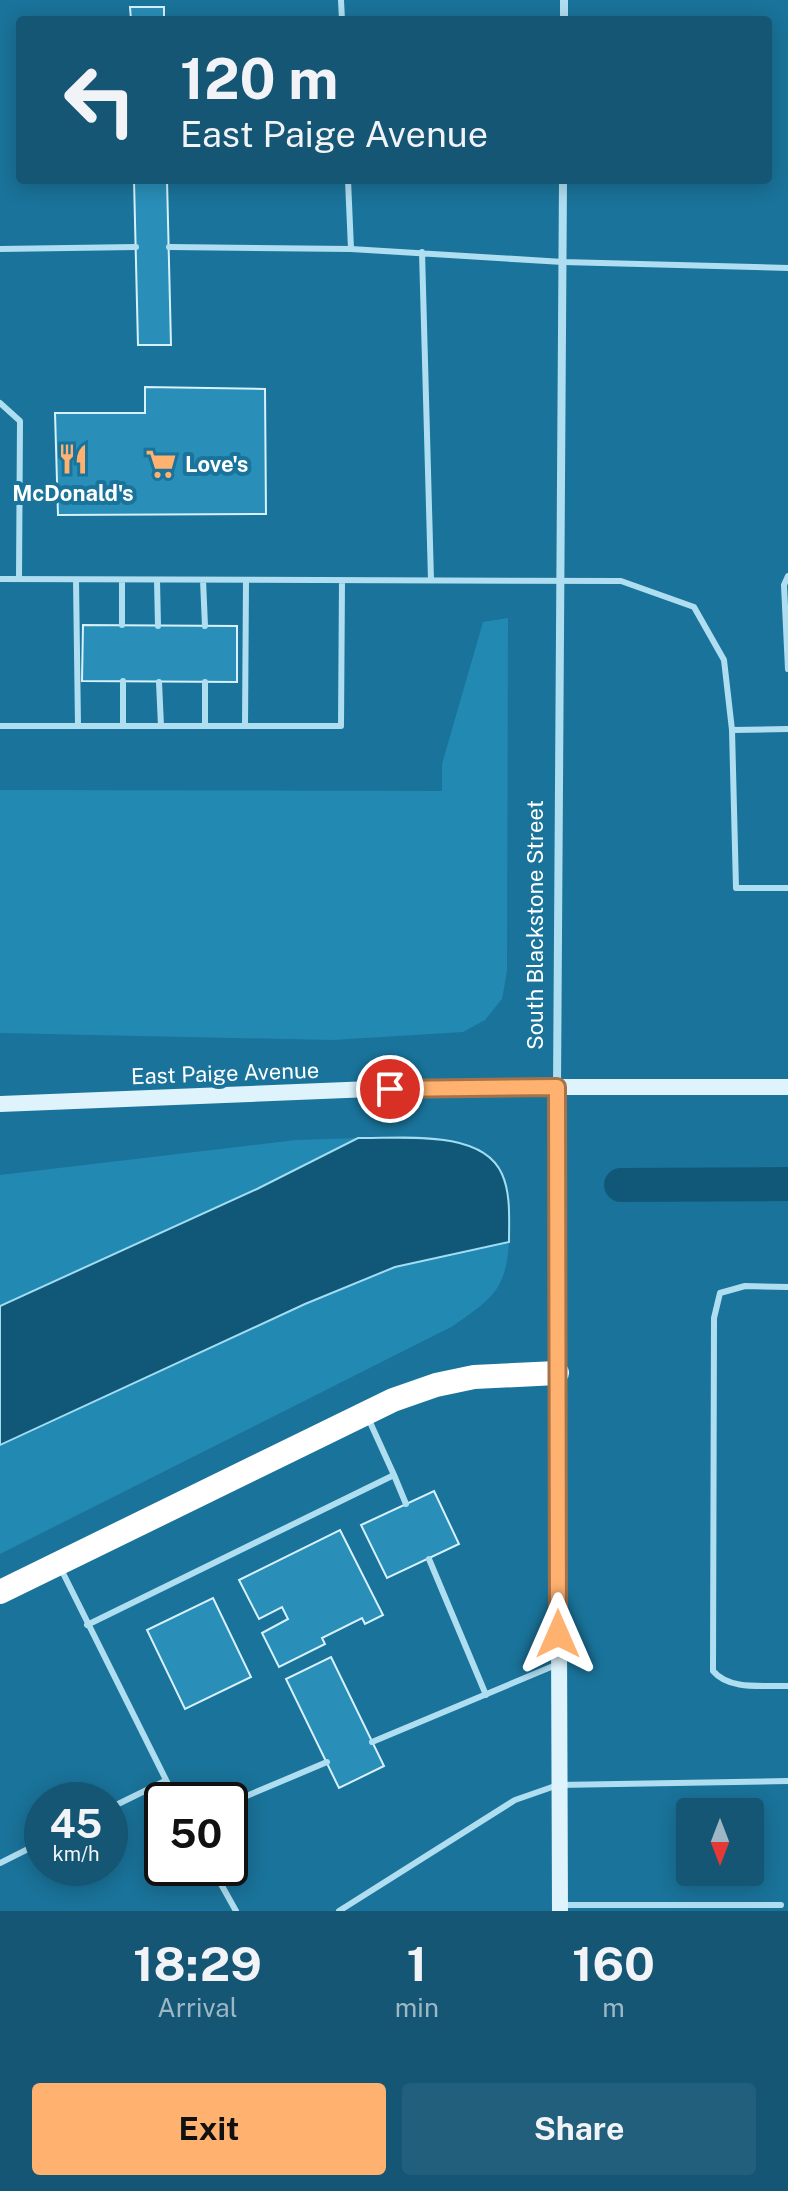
<!DOCTYPE html>
<html lang="en">
<head>
<meta charset="utf-8">
<style>
	body { margin:0; font-family:"Public Sans",sans-serif; background:#215f7c; color:#f1f3f6; height:100vh; display:flex; flex-direction:column; font-size:30px; white-space:nowrap }
	* { box-sizing:border-box; margin:0 }
	p { font-size:26px; color:#9db7c5 }
	.icon { flex:none; width:44px; height:44px; fill:none; stroke:currentColor; stroke-width:2; stroke-linecap:round; stroke-linejoin:round }
	.map { position:relative; height:1911px; overflow:hidden }
	.side { display:flex; flex-direction:column; background:#145674; flex:1 }
	.side>* { flex:none }
	.hud { position:absolute; left:16px; top:16px; width:756px; height:168px; border-radius:8px; box-shadow:0 4px 20px #0003; background:#145674; color:#f1f3f6; overflow:hidden }
	.needle { width:52px; rotate:180deg }
	.buttons { position:absolute; left:676px; top:1798px; display:grid; gap:16px }
	.buttons a { display:grid; place-items:center; width:88px; height:88px; border-radius:8px; background:#145674; box-shadow:0 4px 20px #0003; font-size:40px }
	.speed { position:absolute; left:24px; top:1782px; display:flex; gap:16px; font-size:40px; font-weight:700; text-align:center }
	.speed>* { display:grid; place-content:center; width:104px; height:104px; border-radius:50%; background:#145674; box-shadow:0 4px 20px #0003; line-height:1 }
	.speed small { font-size:20px; font-weight:400 }
	.speed .limit { border:4px solid #111; border-radius:12px; background:#fff; color:#111 }
	.pin { position:absolute; display:grid; place-items:center; width:68px; height:68px; color:#fff; margin:-34px; border:4px solid #fff; border-radius:50%; box-shadow:0 2px 8px #0007 }
	.me { position:absolute; width:88px; margin:-44px; rotate:0deg; stroke-linejoin:round; filter:drop-shadow(0 0 6px #0008) }
	.turn { display:flex; align-items:center; gap:28px; height:168px; padding:0 32px; font-size:36px }
	.turn .icon { width:104px; height:104px; stroke-width:2.5 }
	.turn b { display:block; font-size:56px; line-height:68px }
	.eta { display:flex; justify-content:space-evenly; align-items:center; height:136px; text-align:center }
	.eta b { font-size:48px; font-weight:700; line-height:56px }
	.primary-button { display:flex; gap:16px; margin-top:auto; padding:16px 32px }
	.primary-button a { flex:1; height:92px; border-radius:8px; background:#ffb170; color:#111; font-size:32px; font-weight:700; line-height:92px; text-align:center }
	.primary-button a+a { background:#215f7c; color:#f1f3f6 }
	.map>svg:first-child { display:block }
	.green { fill:#2289b3 }
	.water { fill:#115878; stroke:#a3ddf3; stroke-width:2 }
	.lines { fill:none; stroke-linecap:round; stroke-linejoin:round }
	.canal { stroke:#115878; stroke-width:34 }
	.building { fill:#298eb8; stroke:#d7f1fc; stroke-width:2 }
	.lane { stroke:#b0def1; stroke-width:6 }
	.street { stroke:#b0def1; stroke-width:8 }
	.secondary { stroke:#def3fc; stroke-width:16 }
	.highway { stroke:#fff; stroke-width:24 }
	.route-casing { stroke:#a67349; stroke-width:20 }
	.route { stroke:#ffb170; stroke-width:14 }
	.labels { text-anchor:middle; dominant-baseline:central; stroke-width:8; stroke-linejoin:round; paint-order:stroke }
	.poi-label { font-size:22px; font-weight:bold; fill:#fff; stroke:#1a739a; text-anchor:start }
	.street-label { font-size:22px; fill:#fff; stroke:#1a739a }
</style>
</head>
<body>
<div class="map">
<svg width="788" height="1911" viewBox="0 0 788 1911">
	<rect width="100%" height="100%" fill="#1a739a"/>
	<!-- green -->
	<path class="green" d="M 508,618 L 507,971 L 502,999 L 485,1020 L 463,1032 L 333,1040 L 0,1033 L 0,790 L 442,791 L 442,764 L 483,622 Z
		M 358,1138 L 257,1189 L 0,1306 L 0,1175 L 296,1140 Z
		M 509,1242 C 506,1291 491,1299 453,1326 L 0,1554 L 0,1445 L 305,1304 L 395,1267 Z"/>
	<!-- water -->
	<path class="water" d="M 358,1138 C 399,1139 482,1128 502,1174 C 511,1194 509,1219 509,1242 L 395,1267 L 305,1304 L 0,1445 L 0,1306 L 257,1189 Z"/>
	<g class="lines">
		<!-- canal -->
		<path class="canal" d="M 621,1185 L 788,1184"/>
	</g>
	<!-- building -->
	<path class="building" d="M 130,7 L 164,7 L 164,20 L 131,20 Z
		M 134,180 L 167,180 L 171,345 L 138,345 Z
		M 145,387 L 265,389 L 266,514 L 58,515 L 55,413 L 145,413 Z
		M 83,625 L 237,626 L 237,682 L 82,681 Z
		M 434,1491 L 459,1544 L 387,1578 L 361,1525 Z
		M 340,1530 L 383,1615 L 365,1624 L 362,1618 L 322,1638 L 325,1644 L 279,1667 L 262,1633 L 288,1619 L 282,1607 L 259,1619 L 239,1580 Z
		M 213,1598 L 251,1677 L 185,1709 L 147,1630 Z
		M 331,1657 L 384,1766 L 339,1788 L 286,1679 Z"/>
	<g class="lines">
		<!-- lane -->
		<path class="lane" d="M 341,0 L 342,20
			M 348,180 L 351,249
			M 169,247 L 351,249 L 563,262 L 788,268
			M 0,249 L 136,247
			M 422,252 L 431,580
			M 0,403 L 20,421 L 19,579
			M 788,576 L 784,585 L 788,669
			M 0,579 L 621,581 L 694,607 L 724,660 L 732,730 L 736,888 L 788,888
			M 76,580 L 78,726
			M 122,580 L 122,625
			M 157,580 L 158,626
			M 203,580 L 205,626
			M 123,681 L 123,726
			M 159,682 L 161,726
			M 205,682 L 205,726
			M 0,726 L 341,726 L 342,581
			M 245,726 L 246,580
			M 732,730 L 788,729
			M 788,1287 L 745,1286 L 720,1293 L 714,1318 L 713,1671 C 730,1691 764,1685 788,1686
			M 394,1475 L 406,1504
			M 429,1559 L 486,1695
			M 60,1567 L 176,1800
			M 87,1625 L 394,1475 L 369,1420
			M 372,1742 L 558,1664
			M 230,1803 L 327,1762
			M 110,1808 L 165,1781
			M 0,1863 L 42,1842
			M 212,1868 L 236,1911
			M 560,1905 L 781,1905
			M 339,1911 L 515,1800 L 558,1785 L 788,1781"/>
		<!-- street -->
		<path class="street" d="M 564,20 L 564,0
			M 557,1087 L 563,180"/>
		<!-- secondary -->
		<path class="secondary" d="M 557,1087 L 560,1911
			M 0,1104 L 420,1087 L 788,1087"/>
		<!-- highway -->
		<path class="highway" d="M 0,1592 L 393,1400 L 436,1385 L 474,1377 L 557,1373"/>
	</g>
	<g class="lines">
		<!-- route casing -->
		<g class="route-casing">
			<path id="route" d="M 390,1089 L 557,1087 L 558,1634"/>
		</g>
		<!-- route -->
		<use href="#route" class="route"/>
	</g>
	<!-- icons -->
	<defs>
		<g id="restaurant-bare" transform="scale(2.4)"><path d="M-5-6h1v4h1v-4h1v4h1v-4h1v5L-1.5 .5V6h-2V.5L-5-1ZM5-6V6H3V1.5H1.5Q1.5-4 5-6Z" fill="#ffb170" stroke="#1a739a" stroke-width="2.5" paint-order="stroke"/></g>
		<g id="supermarket-bare" transform="scale(2.4)"><path d="M-6-5.5h2.5l.6 2H6L4.5 2H-2.5L-4.4-4H-6ZM-1.5 3.2a1.3 1.3 0 1 0 .1 0ZM3 3.2a1.3 1.3 0 1 0 .1 0Z" fill="#ffb170" stroke="#1a739a" stroke-width="2.5" paint-order="stroke"/></g>
	</defs>
	<g fill-rule="evenodd">
		<use href="#restaurant-bare" x="73" y="459"/>
		<use href="#supermarket-bare" x="161" y="464"/>
	</g>
	<g class="labels">
		<!-- poi labels -->
		<g class="poi-label">
			<text x="185" y="464">Love's</text>
			<text x="73" y="493" text-anchor="middle">McDonald's</text>
		</g>
		<!-- street labels -->
		<g class="street-label">
			<text transform="translate(535 925) rotate(-90)">South Blackstone Street</text>
			<text transform="translate(225 1073) rotate(-2)">East Paige Avenue</text>
		</g>
	</g>
</svg>
<div class="buttons">
<a><svg class="needle" viewBox="-14 -14 28 28"><path d="M0-13l5 13h-10z" fill="#e53935"/><path d="M0 13l5-13h-10z" fill="#9db7c5"/></svg></a>
</div>
<div class="speed"><div>45<small>km/h</small></div><div class="limit">50</div></div>
<div class="pin" style="left:390px;top:1089px;background:#d93025"><svg class="icon" aria-label="arrive" viewBox="0 0 24 24"><path d="M6 21V4h12l-3 4 3 4H6"/></svg></div>
<svg class="me" style="left:558px;top:1634px" viewBox="-20 -20 40 40"><path d="M0-17L14 15 0 8-14 15z" fill="#ffb170" stroke="#fff" stroke-width="4"/></svg>
<div class="hud">
<div class="turn"><svg class="icon" aria-label="left" viewBox="0 0 24 24"><path d="M17 20v-9H6M10 6l-5 5 5 5"/></svg><div><b>120 m</b>East Paige Avenue</div></div>
</div>
</div>
<section class="side">
<div class="eta">
<div><b>18:29</b><p>Arrival</p></div>
<div><b>1</b><p>min</p></div>
<div><b>160</b><p>m</p></div>
</div>
<div class="primary-button"><a>Exit</a><a>Share</a></div>
</section>
</body>
</html>
